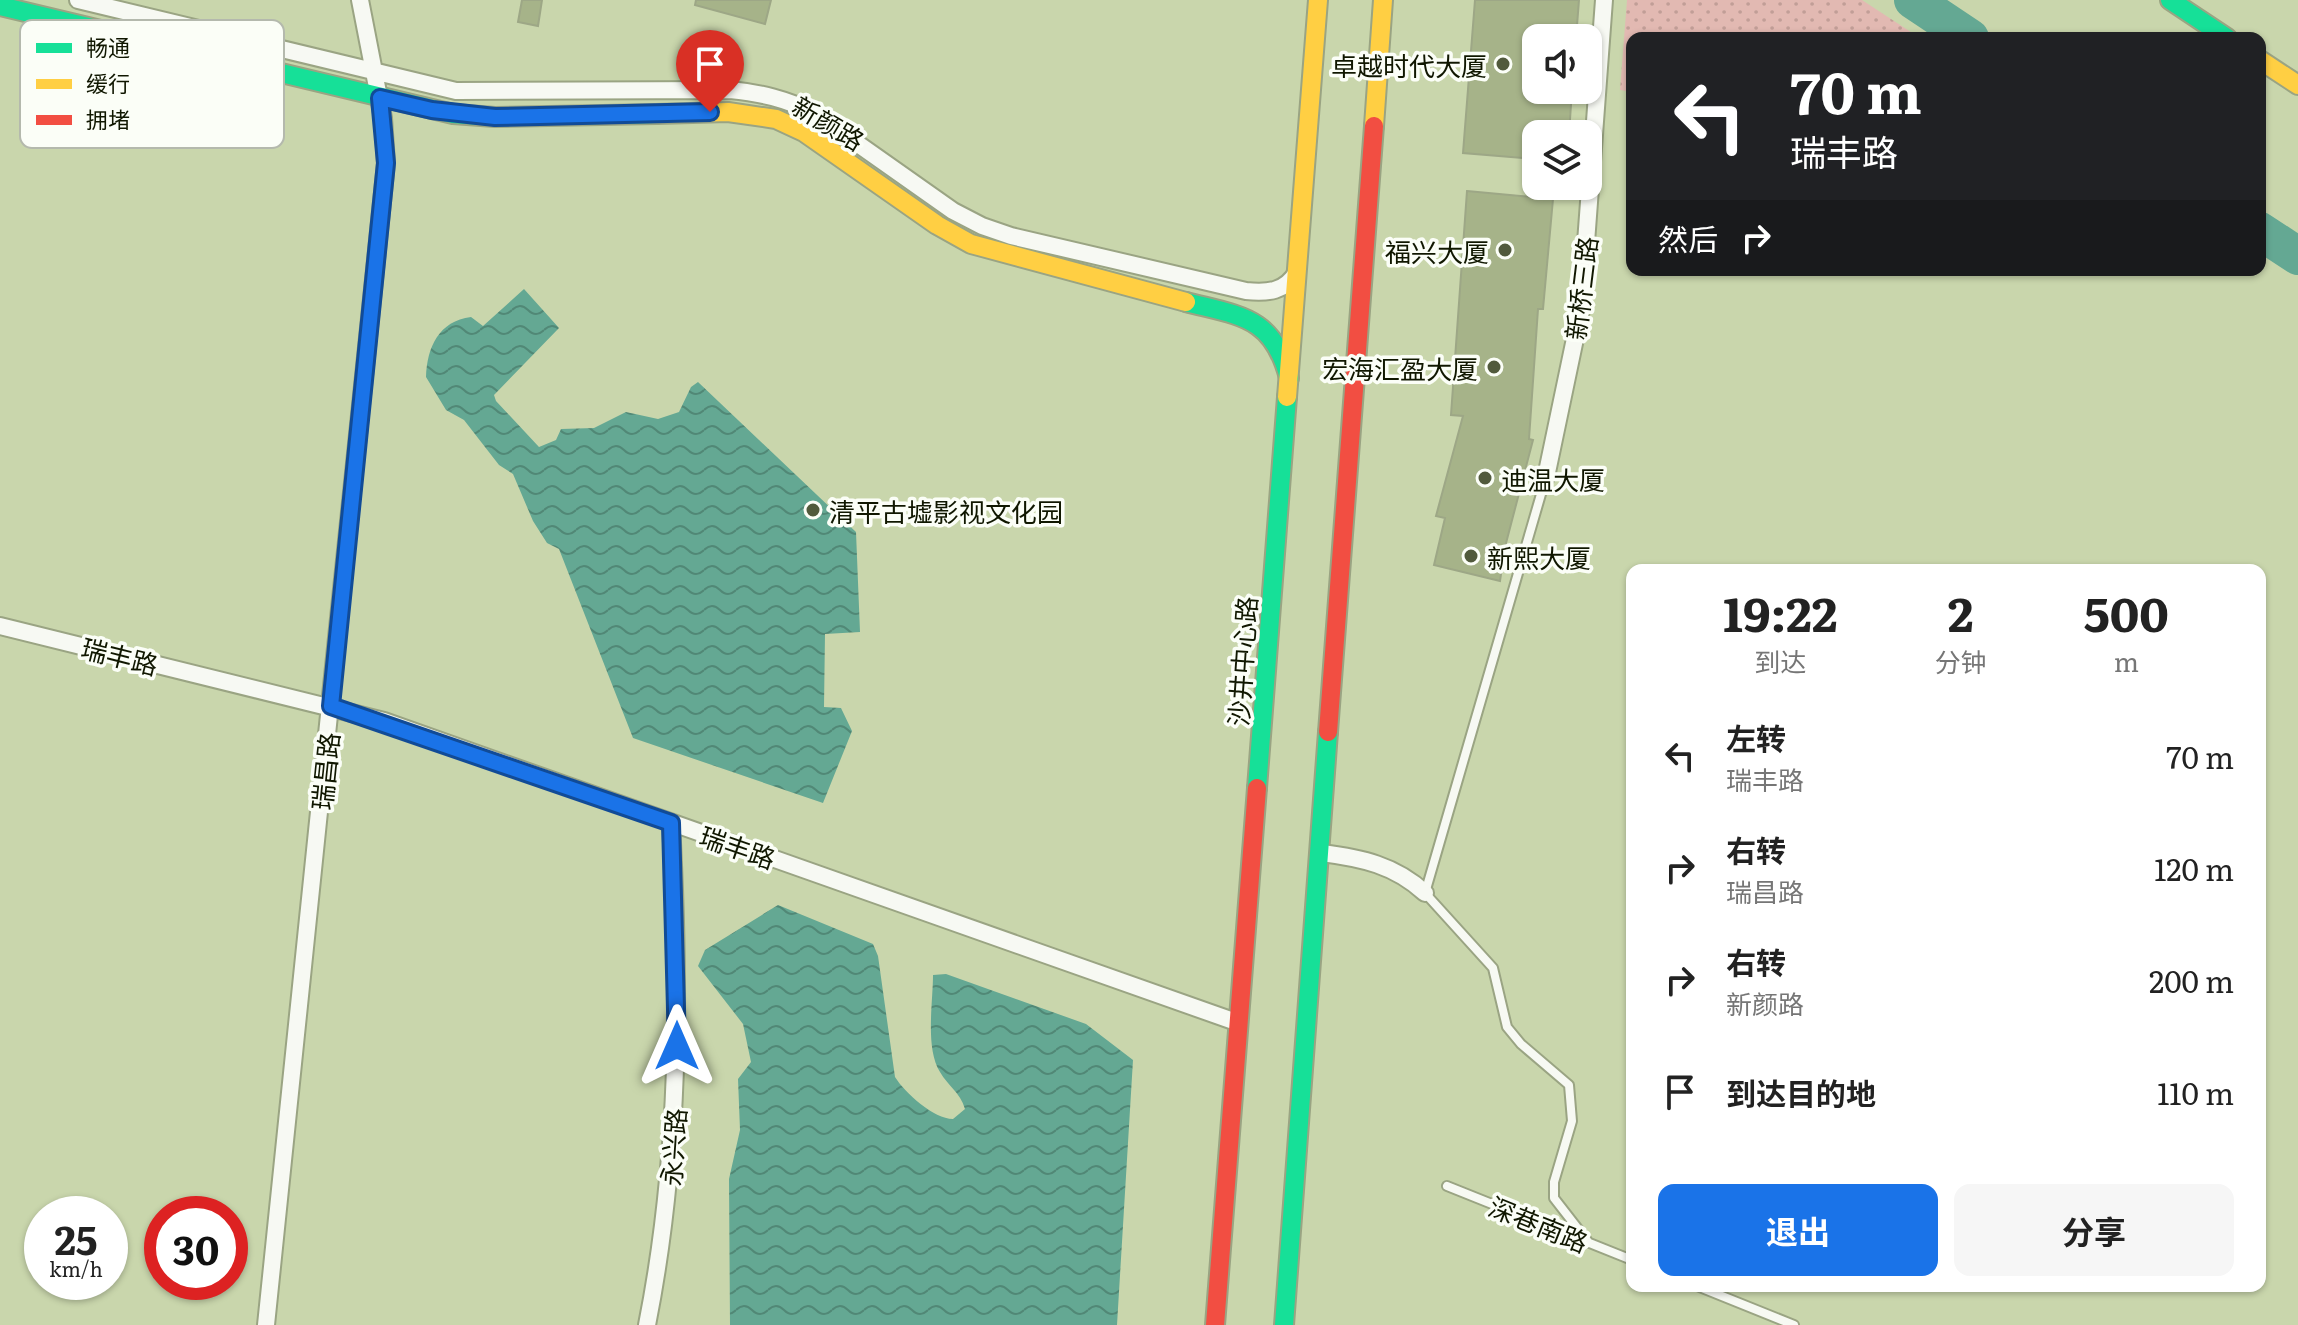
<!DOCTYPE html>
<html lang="zh">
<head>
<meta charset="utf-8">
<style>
	body { margin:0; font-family:Literata,"Noto Sans SC",serif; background:#f6f6f6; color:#222; height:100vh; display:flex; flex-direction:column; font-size:30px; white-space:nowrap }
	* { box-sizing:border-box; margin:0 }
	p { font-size:26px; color:#767676 }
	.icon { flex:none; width:44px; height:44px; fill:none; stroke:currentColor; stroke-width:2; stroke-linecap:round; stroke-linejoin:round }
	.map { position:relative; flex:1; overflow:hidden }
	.details { position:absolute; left:1626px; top:564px; width:640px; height:728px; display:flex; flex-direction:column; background:#fff; border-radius:16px; box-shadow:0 2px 6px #0004 }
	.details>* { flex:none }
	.banner { position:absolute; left:1626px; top:32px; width:640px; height:244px; border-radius:16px; box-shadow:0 2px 6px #0004; background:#202124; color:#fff; overflow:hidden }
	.buttons { position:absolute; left:1522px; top:24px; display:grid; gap:16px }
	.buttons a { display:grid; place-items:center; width:80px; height:80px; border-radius:16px; background:#fff; box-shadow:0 2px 6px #0004; font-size:40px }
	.speed { position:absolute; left:24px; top:1196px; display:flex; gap:16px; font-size:40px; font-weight:700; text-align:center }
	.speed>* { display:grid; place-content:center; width:104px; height:104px; border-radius:50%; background:#fff; box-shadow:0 2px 6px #0004; line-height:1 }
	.speed small { font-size:20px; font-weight:400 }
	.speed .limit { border:12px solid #d22; background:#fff; color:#111 }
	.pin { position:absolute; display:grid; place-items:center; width:68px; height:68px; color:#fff; margin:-82px -34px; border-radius:50% 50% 50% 0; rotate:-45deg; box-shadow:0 0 8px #0007 }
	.pin .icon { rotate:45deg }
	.me { position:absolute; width:88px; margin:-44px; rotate:0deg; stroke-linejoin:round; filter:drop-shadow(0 0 6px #0008) }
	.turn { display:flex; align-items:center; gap:28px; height:168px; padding:0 32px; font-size:36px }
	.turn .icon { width:104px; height:104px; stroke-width:2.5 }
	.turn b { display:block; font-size:56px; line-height:68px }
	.then { display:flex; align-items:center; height:76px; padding:0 32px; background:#0003; gap:16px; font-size:30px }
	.eta { display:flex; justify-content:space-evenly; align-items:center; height:136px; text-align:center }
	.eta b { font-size:48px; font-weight:700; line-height:56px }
	.action { display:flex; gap:16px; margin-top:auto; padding:16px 32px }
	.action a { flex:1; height:92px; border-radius:16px; background:#1a73e8; color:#fff; font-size:32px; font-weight:700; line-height:92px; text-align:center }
	.action a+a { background:#f6f6f6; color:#222 }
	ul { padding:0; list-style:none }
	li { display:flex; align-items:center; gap:24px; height:112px; padding:0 32px }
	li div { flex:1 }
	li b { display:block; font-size:30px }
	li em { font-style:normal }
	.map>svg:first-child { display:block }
	.park { fill:url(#park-dots) }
	.water { fill:url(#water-waves) }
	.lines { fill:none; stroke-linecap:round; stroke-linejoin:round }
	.river { stroke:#64a893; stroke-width:38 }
	.building { fill:#a6b389; stroke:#9da786; stroke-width:2 }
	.lane-casing { stroke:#9aa483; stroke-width:12 }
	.street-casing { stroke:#9aa483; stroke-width:20 }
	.fast-casing { stroke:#9aa483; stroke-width:22 }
	.slow-casing { stroke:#9aa483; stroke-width:22 }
	.jam-casing { stroke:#9aa483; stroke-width:22 }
	.lane { stroke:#f7f9f3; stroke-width:8 }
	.street { stroke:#f7f9f3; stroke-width:16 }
	.fast { stroke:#16e098; stroke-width:18 }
	.slow { stroke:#ffcf43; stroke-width:18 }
	.jam { stroke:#f24e42; stroke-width:18 }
	.route-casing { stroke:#114b97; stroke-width:20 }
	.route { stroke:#1a73e8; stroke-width:14 }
	.poi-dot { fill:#515a3c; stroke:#fbfef7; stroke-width:3 }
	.labels { text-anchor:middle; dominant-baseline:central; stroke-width:7; stroke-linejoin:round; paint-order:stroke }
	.poi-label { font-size:26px; fill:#101700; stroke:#fbfef7; text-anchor:end }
	.street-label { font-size:26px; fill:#101700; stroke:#fbfef7 }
	.key { fill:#fbfef7; stroke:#b4b9ad; stroke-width:2 }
	.key-label { font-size:22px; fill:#101700 }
</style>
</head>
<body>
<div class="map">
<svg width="2298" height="1325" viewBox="0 0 2298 1325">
	<defs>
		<pattern id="park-dots" width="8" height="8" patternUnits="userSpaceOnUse" patternTransform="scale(2)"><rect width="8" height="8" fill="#e2b9b2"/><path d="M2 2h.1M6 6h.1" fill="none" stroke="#c19e97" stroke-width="1.8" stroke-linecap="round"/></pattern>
		<pattern id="water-waves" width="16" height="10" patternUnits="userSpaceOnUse" patternTransform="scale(2)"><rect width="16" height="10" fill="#64a893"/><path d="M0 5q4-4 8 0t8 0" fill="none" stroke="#518876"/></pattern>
	</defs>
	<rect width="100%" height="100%" fill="#c9d6ac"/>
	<!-- park -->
	<path class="park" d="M 1627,0 L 1862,0 L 1920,38 L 1632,38 L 1632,92 L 1620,90 Z"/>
	<!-- water -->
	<path class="water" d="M 524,289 L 559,328 L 494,395 L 496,401 L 539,447 L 556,440 L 561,429 L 594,428 L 626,412 L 658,419 L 679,412 L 691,387 L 698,382 L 856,532 L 860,632 L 825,634 L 824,707 L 841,708 L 852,731 L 823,803 L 633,738 L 559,549 L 547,543 L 533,521 L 513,474 L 499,465 L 464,420 L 446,410 L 426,377 C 427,347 439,321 471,317 L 483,326 Z
		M 778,905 L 873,944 L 878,956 L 895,1077 C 905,1093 934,1119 953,1119 L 965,1109 C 960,1092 948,1086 940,1072 C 925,1048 933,1003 933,975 L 946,974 L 1086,1024 L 1133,1060 L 1117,1325 L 730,1325 L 729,1179 L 740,1130 L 738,1079 L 751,1062 L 743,1024 L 698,966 L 705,950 Z"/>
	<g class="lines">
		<!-- river -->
		<path class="river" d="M 1913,0 L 1970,38
			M 2260,231 L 2298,256"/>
	</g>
	<!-- building -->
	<path class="building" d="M 522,0 L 542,0 L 538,26 L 518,22 Z
		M 696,0 L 771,0 L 765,24 L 695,5 Z
		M 1475,0 L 1579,0 L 1576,38 L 1536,38 L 1536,90 L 1572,90 L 1569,134 L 1536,134 L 1536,159 L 1463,153 Z
		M 1467,191 L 1553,199 L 1543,309 L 1538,309 L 1529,439 L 1533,440 L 1505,547 L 1500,581 L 1434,565 L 1445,518 L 1436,516 L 1463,416 L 1451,415 Z"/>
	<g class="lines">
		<!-- lane casing -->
		<g class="lane-casing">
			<path id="lane" d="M 1546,477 L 1425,893 L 1493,968 L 1507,1027 L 1521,1044 L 1569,1085 L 1572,1121 L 1554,1182 L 1554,1198 L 1589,1243
				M 1447,1186 L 1632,1260
				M 1697,1286 L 1794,1325"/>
		</g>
		<!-- street casing -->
		<g class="street-casing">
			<path id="street" d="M 78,0 L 456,91 L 730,90 C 761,93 786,99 814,113 L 953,211 L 982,226 L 1011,236 L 1246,291 C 1268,293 1285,292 1297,272
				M 1546,477 L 1581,310 L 1604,0
				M 0,626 L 384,721 L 1239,1023
				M 1322,853 C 1361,858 1395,865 1425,893
				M 266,1325 L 386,163 L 383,118 L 360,0
				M 647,1325 C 680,1159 680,992 671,823"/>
		</g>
		<!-- fast casing -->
		<g class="fast-casing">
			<path id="fast" d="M 2170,0 L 2227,38
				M 0,6 L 453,114 L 495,117 L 656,114
				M 1186,302 C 1240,316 1273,316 1289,378
				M 1257,788 L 1287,397
				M 1284,1325 L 1328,732"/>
		</g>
		<!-- slow casing -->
		<g class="slow-casing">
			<path id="slow" d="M 2260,60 L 2298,85
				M 656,114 L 728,112 L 776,119 L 804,132 L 937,225 L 971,244 L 1186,302
				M 1374,126 L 1383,0
				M 1287,397 L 1318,0"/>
		</g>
		<!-- jam casing -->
		<g class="jam-casing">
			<path id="jam" d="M 1328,732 L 1374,126
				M 1215,1325 L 1257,788"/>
		</g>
		<!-- lane -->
		<use href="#lane" class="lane"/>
		<!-- street -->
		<use href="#street" class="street"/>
		<!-- fast -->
		<use href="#fast" class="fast"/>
		<!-- slow -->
		<use href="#slow" class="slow"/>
		<!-- jam -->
		<use href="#jam" class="jam"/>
	</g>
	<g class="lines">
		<!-- route casing -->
		<g class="route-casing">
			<path id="route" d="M 677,1046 L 671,823 L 331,706 L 386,163 L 380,98 L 432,110 L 495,117 L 710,112"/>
		</g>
		<!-- route -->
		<use href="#route" class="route"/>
	</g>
	<!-- markers -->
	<g class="poi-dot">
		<circle cx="1503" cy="64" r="8"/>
		<circle cx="1505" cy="250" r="8"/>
		<circle cx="1494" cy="367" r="8"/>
		<circle cx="1485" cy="478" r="8"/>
		<circle cx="813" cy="510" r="8"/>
		<circle cx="1471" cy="556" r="8"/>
	</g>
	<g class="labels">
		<!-- poi labels -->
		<g class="poi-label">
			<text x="1487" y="64">卓越时代大厦</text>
			<text x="1489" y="250">福兴大厦</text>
			<text x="1478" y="367">宏海汇盈大厦</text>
			<text x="1501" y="478" text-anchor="start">迪温大厦</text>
			<text x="829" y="510" text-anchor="start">清平古墟影视文化园</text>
			<text x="1487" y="556" text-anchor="start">新熙大厦</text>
		</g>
		<!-- street labels -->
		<g class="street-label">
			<text transform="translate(829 122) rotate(31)">新颜路</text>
			<text transform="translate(1580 288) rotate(-83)">新桥三路</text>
			<text transform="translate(120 655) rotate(14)">瑞丰路</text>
			<text transform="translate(1241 661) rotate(-86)">沙井中心路</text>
			<text transform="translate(324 771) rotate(-84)">瑞昌路</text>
			<text transform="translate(738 846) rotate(19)">瑞丰路</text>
			<text transform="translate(672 1147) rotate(-86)">永兴路</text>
			<text transform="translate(1539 1223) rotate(22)">深巷南路</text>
		</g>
	</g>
	<!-- legend -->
	<rect x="20" y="20" width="264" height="128" rx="12" class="key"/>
	<rect x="36" y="43" width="36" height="10" fill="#16e098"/>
	<rect x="36" y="79" width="36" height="10" fill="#ffcf43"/>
	<rect x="36" y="115" width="36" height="10" fill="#f24e42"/>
	<g class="key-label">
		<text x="86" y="56">畅通</text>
		<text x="86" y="92">缓行</text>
		<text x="86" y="128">拥堵</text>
	</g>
</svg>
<div class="buttons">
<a><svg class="icon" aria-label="sound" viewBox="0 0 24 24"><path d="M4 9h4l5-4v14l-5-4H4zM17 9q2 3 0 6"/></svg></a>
<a><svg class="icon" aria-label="layers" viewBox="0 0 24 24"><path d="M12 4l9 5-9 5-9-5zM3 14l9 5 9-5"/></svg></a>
</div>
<div class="speed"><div>25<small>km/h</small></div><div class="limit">30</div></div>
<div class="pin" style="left:710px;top:112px;background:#d93025"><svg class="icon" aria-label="arrive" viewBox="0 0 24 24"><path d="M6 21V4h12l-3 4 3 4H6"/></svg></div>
<svg class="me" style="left:677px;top:1046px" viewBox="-20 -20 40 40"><path d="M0-17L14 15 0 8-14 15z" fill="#1a73e8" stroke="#fff" stroke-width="4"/></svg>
<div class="banner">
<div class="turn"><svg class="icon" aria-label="left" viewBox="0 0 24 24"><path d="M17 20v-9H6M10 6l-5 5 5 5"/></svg><div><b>70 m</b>瑞丰路</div></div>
<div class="then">然后<svg class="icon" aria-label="right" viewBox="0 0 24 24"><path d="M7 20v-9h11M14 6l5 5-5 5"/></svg></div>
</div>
<section class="details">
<div class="eta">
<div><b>19:22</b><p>到达</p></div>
<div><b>2</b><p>分钟</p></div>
<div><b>500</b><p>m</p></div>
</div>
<ul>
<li><svg class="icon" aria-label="left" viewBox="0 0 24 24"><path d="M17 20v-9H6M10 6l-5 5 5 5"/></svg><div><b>左转</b><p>瑞丰路</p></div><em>70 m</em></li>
<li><svg class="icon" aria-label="right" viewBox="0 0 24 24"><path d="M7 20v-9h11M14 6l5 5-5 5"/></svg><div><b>右转</b><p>瑞昌路</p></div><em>120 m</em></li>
<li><svg class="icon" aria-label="right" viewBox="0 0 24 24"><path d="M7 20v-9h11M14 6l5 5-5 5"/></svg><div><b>右转</b><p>新颜路</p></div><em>200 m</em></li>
<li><svg class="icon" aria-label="arrive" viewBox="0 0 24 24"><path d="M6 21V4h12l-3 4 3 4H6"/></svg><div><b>到达目的地</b></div><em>110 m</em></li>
</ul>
<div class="action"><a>退出</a><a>分享</a></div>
</section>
</div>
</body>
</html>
